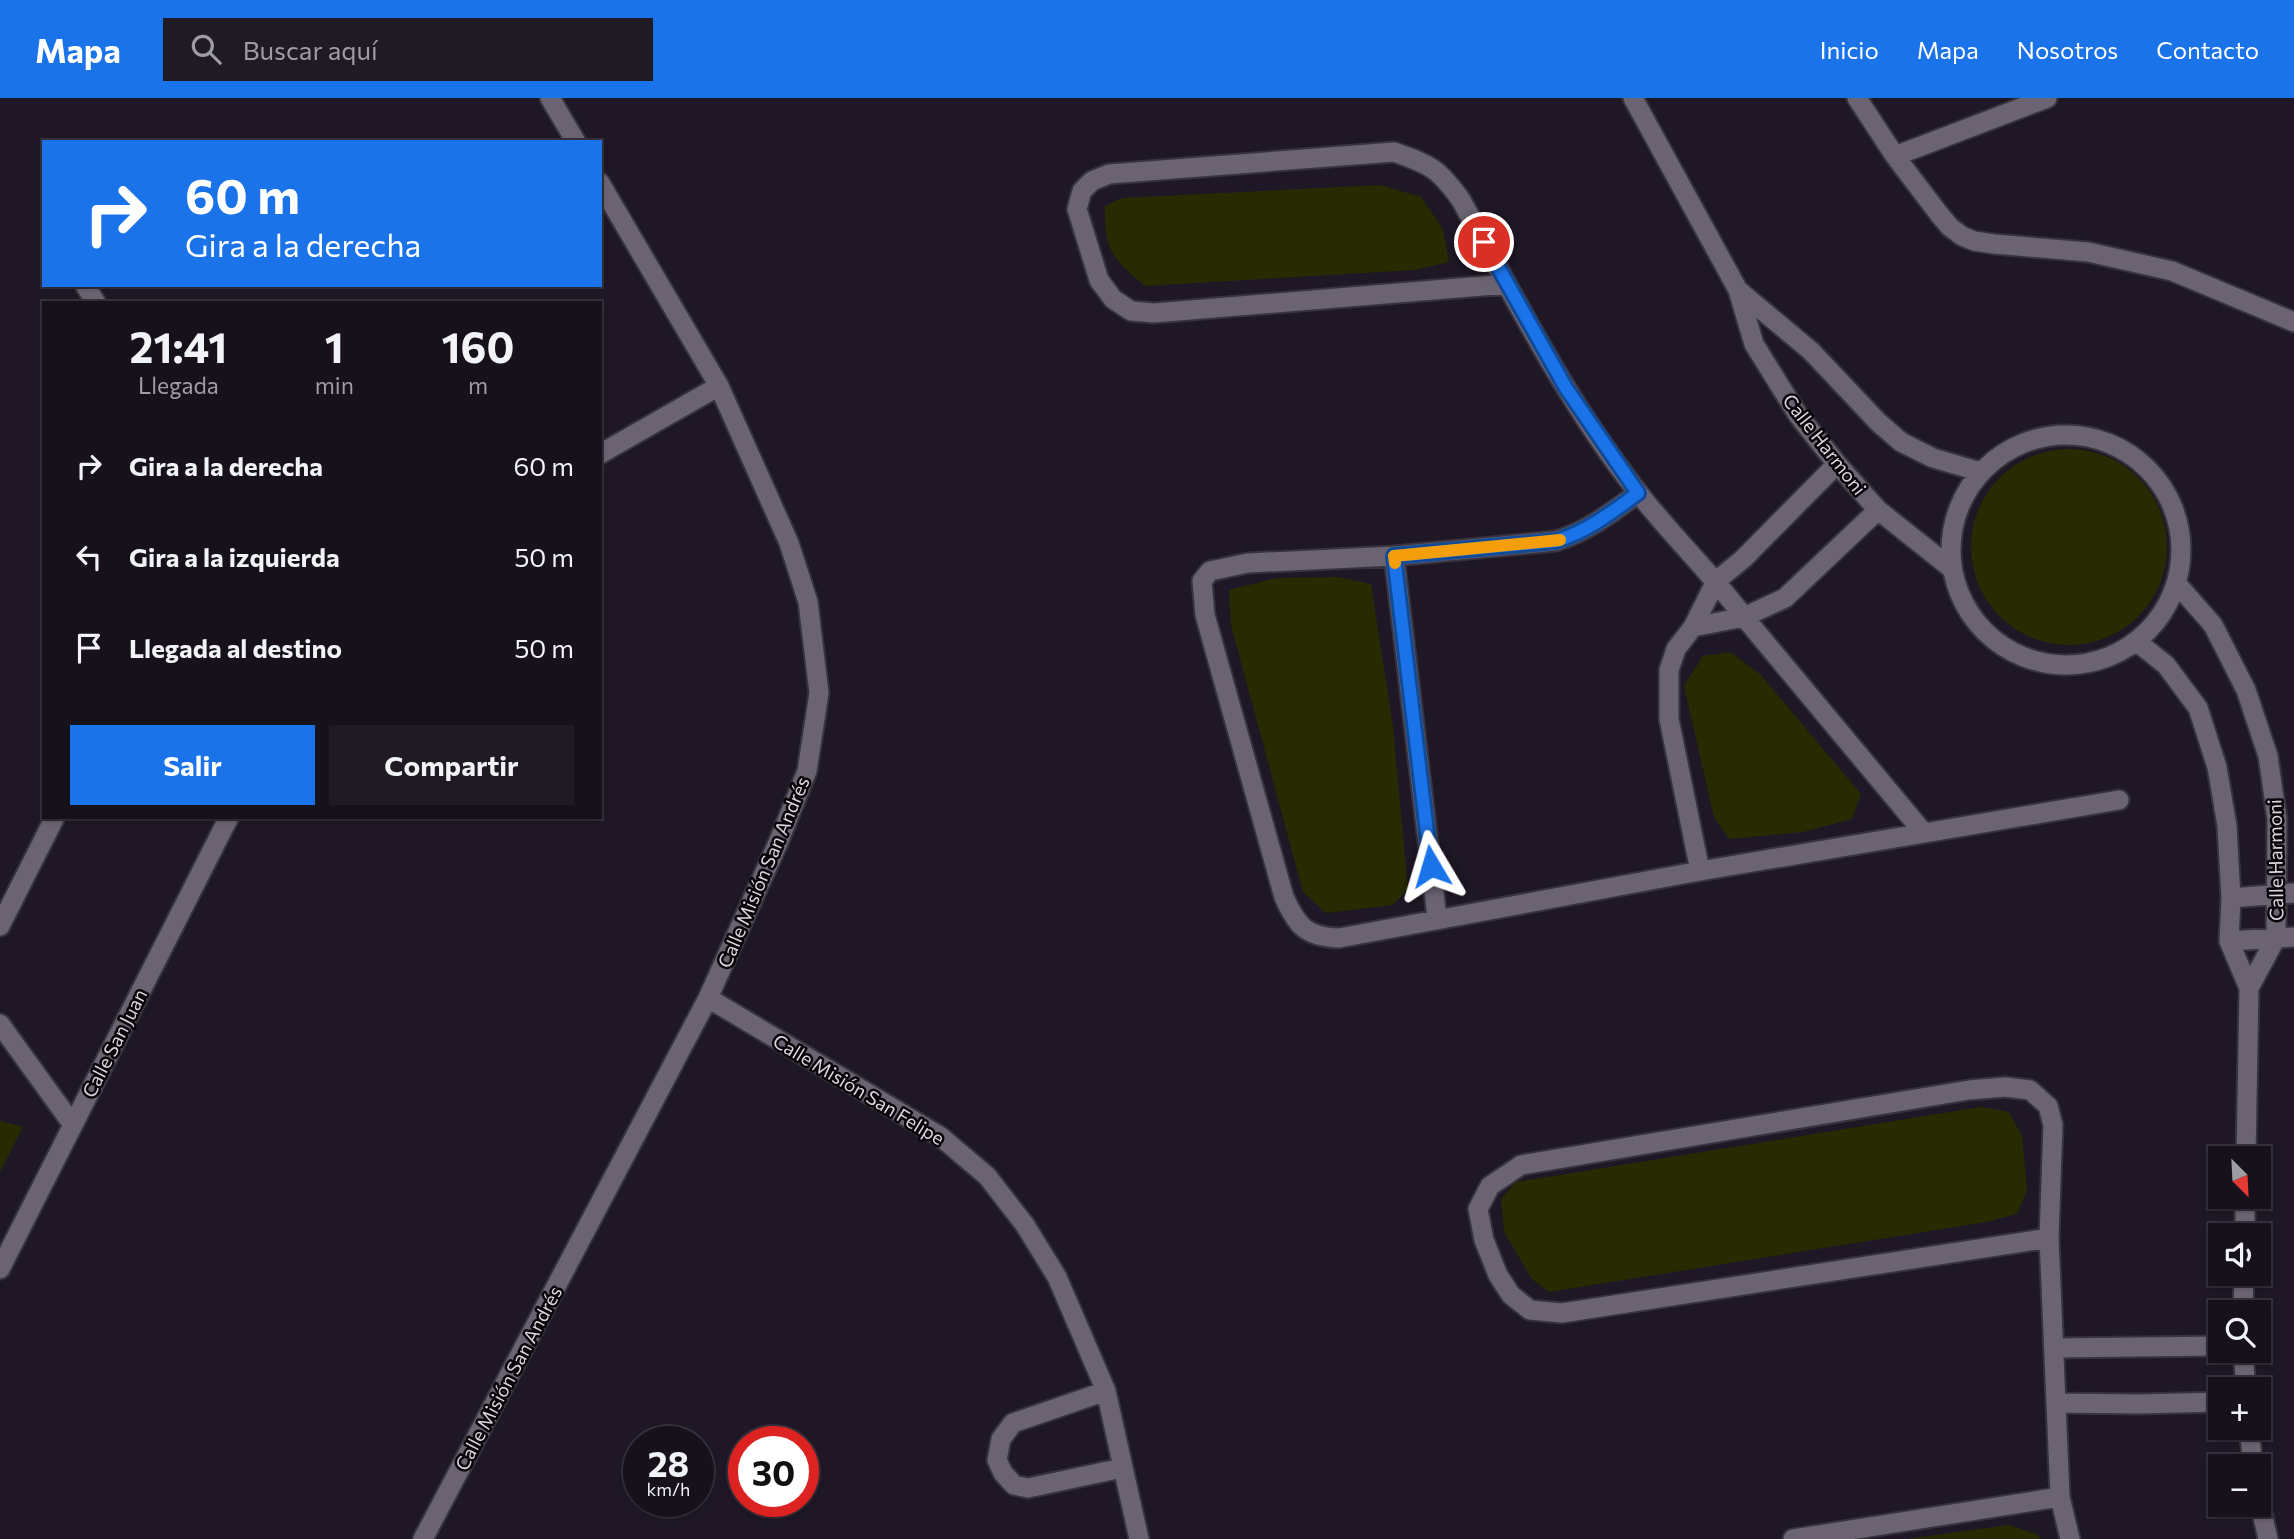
<!DOCTYPE html>
<html lang="es">
<head>
<meta charset="utf-8">
<style>
	body { margin:0; font-family:Commissioner,sans-serif; background:#201a25; color:#f1f3f6; height:100vh; display:flex; flex-direction:column; font-size:26px; white-space:nowrap }
	* { box-sizing:border-box; margin:0 }
	p { font-size:23px; color:#9e9da3 }
	.icon { flex:none; width:38px; height:38px; fill:none; stroke:currentColor; stroke-width:2; stroke-linecap:round; stroke-linejoin:round }
	.map { position:relative; flex:1; overflow:hidden }
	.sheet { position:absolute; left:42px; top:203px; width:560px; height:518px; display:flex; flex-direction:column; background:#17111c; border-radius:0px; box-shadow:0 2px 5px #0004,0 0 0 2px #36313b }
	.sheet>* { flex:none }
	.banner { position:absolute; left:42px; top:42px; width:560px; height:147px; border-radius:0px; box-shadow:0 2px 5px #0004,0 0 0 2px #36313b; background:#1a73e8; color:#fff; overflow:hidden }
	.needle { width:46px; rotate:156deg }
	.tools { position:absolute; left:2208px; top:1048px; display:grid; gap:14px }
	.tools a { display:grid; place-items:center; width:63px; height:63px; border-radius:0px; background:#17111c; box-shadow:0 2px 5px #0004,0 0 0 2px #36313b; font-size:35px }
	.speed { position:absolute; left:623px; top:1328px; display:flex; gap:14px; font-size:35px; font-weight:700; text-align:center }
	.speed>* { display:grid; place-content:center; width:91px; height:91px; border-radius:50%; background:#17111c; box-shadow:0 2px 5px #0004,0 0 0 2px #36313b; line-height:1 }
	.speed small { font-size:18px; font-weight:400 }
	.speed .limit { border:10px solid #d22; background:#fff; color:#111 }
	.pin { position:absolute; display:grid; place-items:center; width:60px; height:60px; color:#fff; margin:-30px; border:4px solid #fff; border-radius:50%; box-shadow:0 2px 7px #0007 }
	.me { position:absolute; width:77px; margin:-38px; rotate:353deg; stroke-linejoin:round; filter:drop-shadow(0 0 5px #0008) }
	.turn { display:flex; align-items:center; gap:24px; height:147px; padding:0 28px; font-size:32px }
	.turn .icon { width:91px; height:91px; stroke-width:2.5 }
	.turn b { display:block; font-size:49px; line-height:60px }
	.eta { display:flex; justify-content:space-evenly; align-items:center; height:119px; text-align:center }
	.eta b { font-size:42px; font-weight:700; line-height:49px }
	.cta { display:flex; gap:14px; margin-top:auto; padding:14px 28px }
	.cta a { flex:1; height:80px; border-radius:0px; background:#1a73e8; color:#fff; font-size:28px; font-weight:700; line-height:80px; text-align:center }
	.cta a+a { background:#201a25; color:#f1f3f6 }
	ul { padding:0; list-style:none }
	li { display:flex; align-items:center; gap:21px; height:91px; padding:0 28px }
	li div { flex:1 }
	li b { display:block; font-size:26px }
	li em { font-style:normal }
	header { display:flex; align-items:center; gap:42px; box-sizing:border-box; height:98px; padding:0 35px; background:#1a73e8; color:#fff }
	header strong { font-size:33px }
	nav { display:flex; gap:38px; margin-inline-start:auto; font-size:24px }
	.search { width:490px; height:63px; background:#201a25; display:flex; align-items:center; gap:18px; box-sizing:border-box; padding:0 24px; border-radius:0px; color:#9e9da3; font-size:26px }
	.map>svg:first-child { display:block }
	.green { fill:#272c00 }
	.lines { fill:none; stroke-linecap:round; stroke-linejoin:round }
	.service-casing { stroke:#37323b; stroke-width:23 }
	.minor-casing { stroke:#37323b; stroke-width:23 }
	.service { stroke:#6b6272; stroke-width:19 }
	.minor { stroke:#6b6272; stroke-width:19 }
	.route-casing { stroke:#114b97; stroke-width:18 }
	.route { stroke:#1a73e8; stroke-width:12 }
	.slow { stroke:#f59e0b; stroke-width:12 }
	.labels { text-anchor:middle; dominant-baseline:central; stroke-width:5; stroke-linejoin:round; paint-order:stroke }
	.street-label { font-size:19px; fill:#dad5de; stroke:#070509 }
</style>
</head>
<body>
<header>
<strong>Mapa</strong>
<div class="search"><svg class="icon" aria-label="search" viewBox="0 0 24 24"><circle cx="10" cy="10" r="6"/><path d="M15 15l6 6"/></svg>Buscar aquí</div>
<nav><a>Inicio</a><a>Mapa</a><a>Nosotros</a><a>Contacto</a></nav>
</header>
<div class="map">
<svg width="2294" height="1441" viewBox="0 0 2294 1441">
	<rect width="100%" height="100%" fill="#1f1725"/>
	<!-- green -->
	<path class="green" d="M 1380,87 L 1421,99 L 1443,131 L 1449,164 L 1414,172 L 1145,188 C 1112,160 1104,153 1105,108 L 1123,100 Z
		M1971 449a98 98 0 1 1 196 0a98 98 0 1 1-196 0Z
		M 1338,479 L 1371,486 L 1393,629 L 1408,791 L 1393,807 L 1326,815 L 1303,794 L 1231,527 L 1229,492 L 1277,480 Z
		M 1730,554 L 1760,576 L 1861,696 L 1852,721 L 1803,734 L 1729,741 L 1714,719 L 1684,588 L 1703,558 Z
		M 1981,1009 L 2009,1014 L 2022,1038 L 2027,1092 L 2017,1116 L 1986,1124 L 1549,1194 L 1532,1181 L 1504,1134 L 1501,1101 L 1516,1084 Z
		M 0,1023 L 23,1029 L 0,1074 Z
		M 2009,1427 L 2038,1437 L 2040,1441 L 1907,1441 Z"/>
	<g class="lines">
		<!-- service casing -->
		<g class="service-casing">
			<path id="service" d="M 0,828 L 55,719
				M 0,926 L 73,1027"/>
		</g>
		<!-- minor casing -->
		<g class="minor-casing">
			<path id="minor" d="M 550,0 L 576,44
				M 1633,0 L 1738,192 L 1754,246 L 1798,317 L 1837,366 L 1878,412 L 1951,470
				M 1857,0 L 1895,58 L 1939,116 L 1950,129 L 1962,138 L 1974,143 L 1994,146 L 2088,154 L 2172,173 L 2294,224
				M 1895,58 L 2047,0
				M 1507,186 L 1154,215 L 1131,213 L 1113,201 L 1099,182 L 1077,111 L 1082,93 L 1092,83 L 1109,76 L 1394,54 C 1431,67 1438,70 1461,102 C 1515,201 1567,304 1637,393 C 1671,437 1711,475 1744,519 L 1923,734
				M 85,187 L 96,205
				M 1738,192 L 1811,253 L 1878,324 L 1901,344 L 1933,360 L 1981,374
				M1951 452a115 115 0 1 1 230 0a115 115 0 1 1-230 0Z
				M 600,356 L 719,288
				M 1638,395 C 1611,415 1588,433 1556,443 L 1394,458 L 1248,465 L 1210,473 L 1202,483 L 1205,517 L 1284,799 C 1297,828 1306,839 1339,840 L 1700,773 L 2119,702
				M 1394,458 L 1437,820
				M 2177,486 L 2213,527 L 2246,592 L 2268,658 L 2277,721 L 2276,840 L 2249,890
				M 1693,529 L 1744,519 L 1785,500 L 1878,412
				M 2136,543 L 2166,567 L 2198,610 L 2217,669 L 2227,728 L 2231,800 L 2229,843 L 2249,890 L 2246,1060
				M 1700,773 L 1669,621 L 1669,572 L 1676,551 L 1693,529 L 1716,483 L 1743,461 L 1837,366
				M 2231,800 L 2294,795
				M 2229,843 L 2294,839
				M 708,900 L 941,1039 L 987,1078 L 1025,1127 L 1057,1179 L 1106,1293 L 1139,1441
				M 2245,1138 L 2245,1099
				M 2049,1140 L 1562,1215 L 1530,1212 L 1511,1197 L 1498,1177 L 1484,1142 L 1478,1111 L 1490,1088 L 1521,1067 L 1969,992 L 2005,989 L 2030,992 L 2048,1008 L 2053,1027 L 2049,1140 L 2056,1305 L 2060,1399 L 2070,1441
				M 0,1171 L 229,719
				M 2243,1214 L 2244,1176
				M 2054,1250 L 2221,1248
				M 2243,1253 L 2246,1292
				M 1106,1293 L 1013,1325 L 1001,1341 L 997,1362 L 1003,1375 L 1014,1387 L 1028,1390 L 1122,1370
				M 2056,1305 L 2139,1306 L 2221,1304
				M 2249,1330 L 2253,1368
				M 2259,1401 L 2268,1441
				M 423,1441 L 708,900 L 778,745 L 807,673 L 819,595 L 808,504 L 789,445 L 719,288 L 600,85
				M 1793,1441 L 2060,1399"/>
		</g>
		<!-- service -->
		<use href="#service" class="service"/>
		<!-- minor -->
		<use href="#minor" class="minor"/>
	</g>
	<g class="lines">
		<!-- route casing -->
		<g class="route-casing">
			<path id="route" d="M 1431,768 L 1394,458 L 1556,443 C 1588,433 1611,415 1638,395 L 1566,290 L 1484,144"/>
		</g>
		<!-- route -->
		<use href="#route" class="route"/>
		<!-- slow -->
		<path class="slow" d="M 1395,465 L 1394,458 L 1560,442"/>
	</g>
	<g class="labels">
		<!-- street labels -->
		<g class="street-label">
			<text transform="translate(1825 346) rotate(52)">Calle Harmoni</text>
			<text transform="translate(2275 762) rotate(-91)">Calle Harmoni</text>
			<text transform="translate(763 774) rotate(-67)">Calle Misión San Andrés</text>
			<text transform="translate(114 945) rotate(-63)">Calle San Juan</text>
			<text transform="translate(859 991) rotate(31)">Calle Misión San Felipe</text>
			<text transform="translate(508 1280) rotate(-62)">Calle Misión San Andrés</text>
		</g>
	</g>
</svg>
<div class="tools">
<a><svg class="needle" viewBox="-14 -14 28 28"><path d="M0-13l5 13h-10z" fill="#e53935"/><path d="M0 13l5-13h-10z" fill="#9e9da3"/></svg></a>
<a><svg class="icon" aria-label="sound" viewBox="0 0 24 24"><path d="M4 9h4l5-4v14l-5-4H4zM17 9q2 3 0 6"/></svg></a>
<a><svg class="icon" aria-label="search" viewBox="0 0 24 24"><circle cx="10" cy="10" r="6"/><path d="M15 15l6 6"/></svg></a>
<a>+</a>
<a>−</a>
</div>
<div class="speed"><div>28<small>km/h</small></div><div class="limit">30</div></div>
<div class="pin" style="left:1484px;top:144px;background:#d93025"><svg class="icon" aria-label="arrive" viewBox="0 0 24 24"><path d="M6 21V4h12l-3 4 3 4H6"/></svg></div>
<svg class="me" style="left:1431px;top:768px" viewBox="-20 -20 40 40"><path d="M0-17L14 15 0 8-14 15z" fill="#1a73e8" stroke="#fff" stroke-width="4"/></svg>
<div class="banner">
<div class="turn"><svg class="icon" aria-label="right" viewBox="0 0 24 24"><path d="M7 20v-9h11M14 6l5 5-5 5"/></svg><div><b>60 m</b>Gira a la derecha</div></div>
</div>
<section class="sheet">
<div class="eta">
<div><b>21:41</b><p>Llegada</p></div>
<div><b>1</b><p>min</p></div>
<div><b>160</b><p>m</p></div>
</div>
<ul>
<li><svg class="icon" aria-label="right" viewBox="0 0 24 24"><path d="M7 20v-9h11M14 6l5 5-5 5"/></svg><div><b>Gira a la derecha</b></div><em>60 m</em></li>
<li><svg class="icon" aria-label="left" viewBox="0 0 24 24"><path d="M17 20v-9H6M10 6l-5 5 5 5"/></svg><div><b>Gira a la izquierda</b></div><em>50 m</em></li>
<li><svg class="icon" aria-label="arrive" viewBox="0 0 24 24"><path d="M6 21V4h12l-3 4 3 4H6"/></svg><div><b>Llegada al destino</b></div><em>50 m</em></li>
</ul>
<div class="cta"><a>Salir</a><a>Compartir</a></div>
</section>
</div>
</body>
</html>
